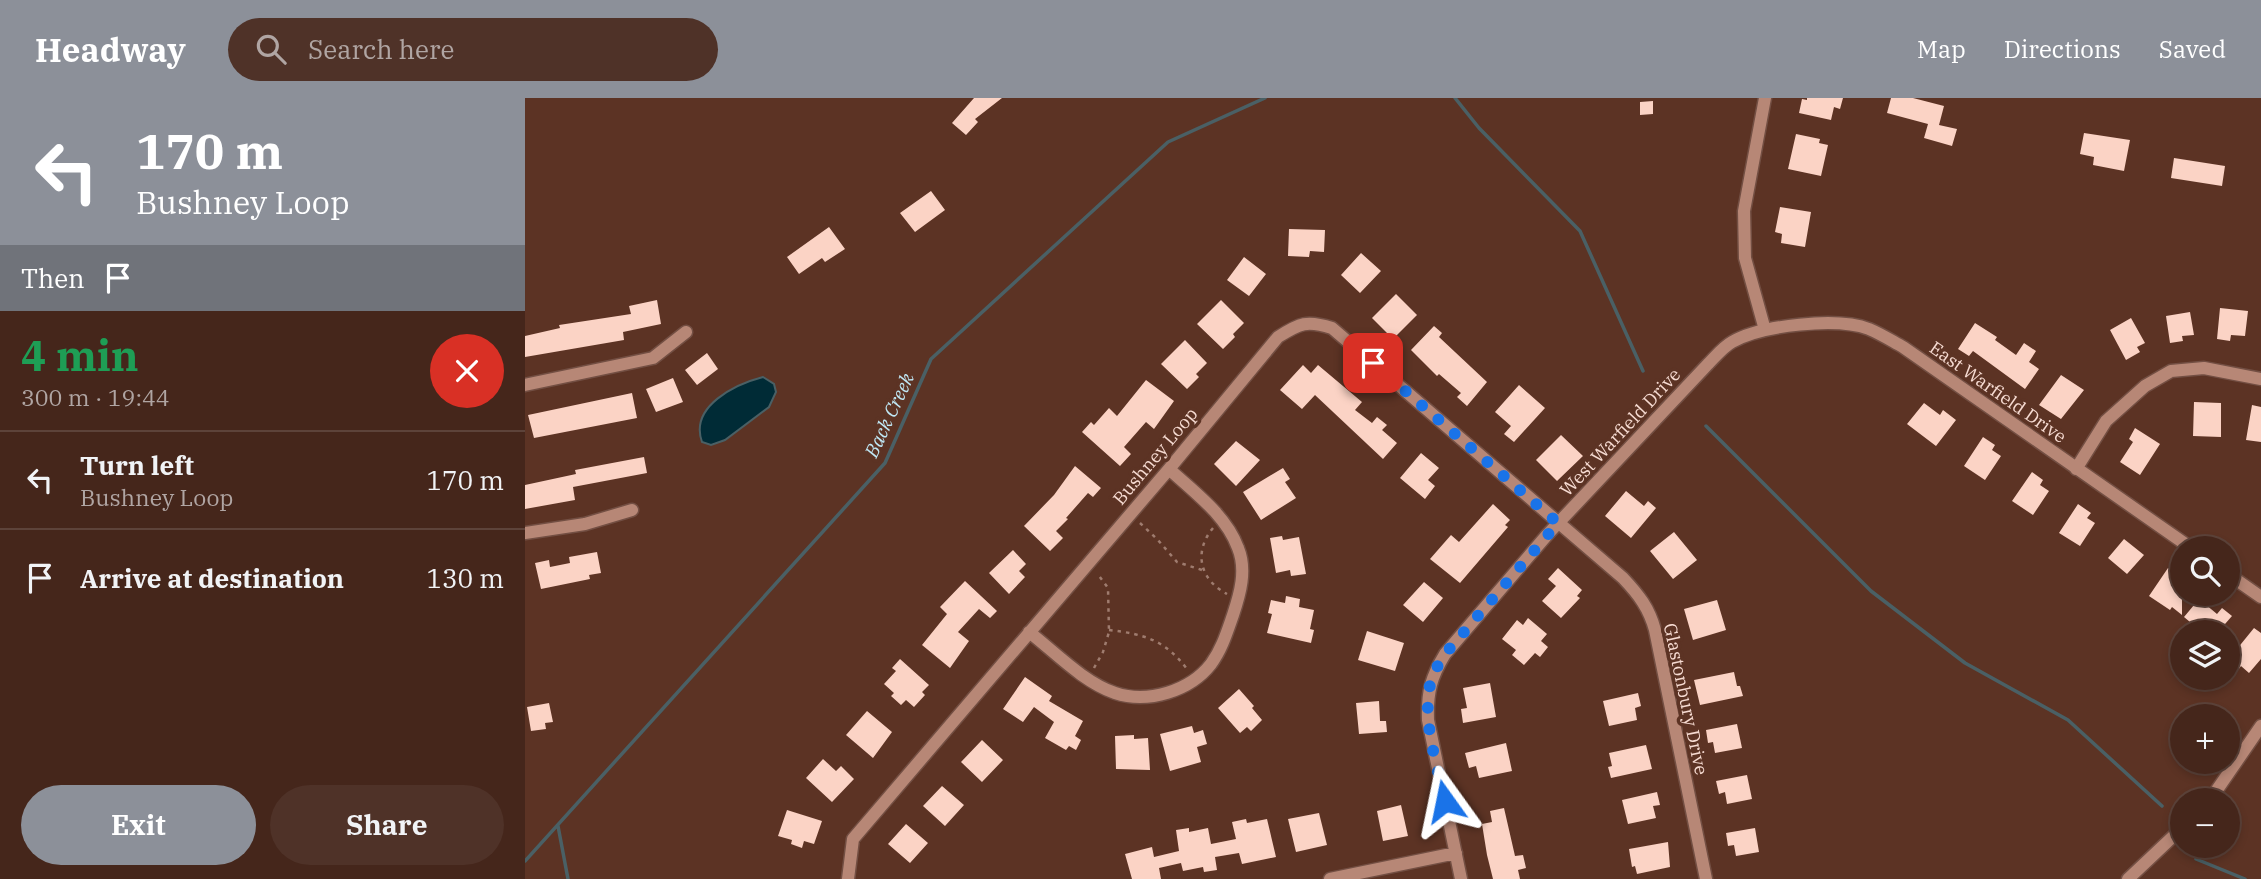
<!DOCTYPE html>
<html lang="en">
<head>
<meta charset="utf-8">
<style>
	body { margin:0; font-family:"IBM Plex Serif",serif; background:#4f3228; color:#f1f3f6; height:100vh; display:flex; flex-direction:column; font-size:26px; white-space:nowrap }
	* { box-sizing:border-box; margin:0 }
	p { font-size:23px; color:#b0a5a3 }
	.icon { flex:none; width:38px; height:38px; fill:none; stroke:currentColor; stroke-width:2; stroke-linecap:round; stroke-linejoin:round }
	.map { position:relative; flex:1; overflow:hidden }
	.drawer { display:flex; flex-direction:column; background:#45261b; width:525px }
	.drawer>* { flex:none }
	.banner { background:#8c9099; color:#fff; overflow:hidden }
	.tools { position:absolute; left:1645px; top:438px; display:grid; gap:14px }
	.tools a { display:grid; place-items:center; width:70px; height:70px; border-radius:50%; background:#45261b; box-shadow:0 4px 10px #0003,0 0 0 2px #5d433a; font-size:35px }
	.pin { position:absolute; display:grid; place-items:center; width:60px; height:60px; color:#fff; margin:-30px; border-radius:14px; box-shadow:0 4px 10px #0006 }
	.me { position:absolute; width:77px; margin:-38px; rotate:348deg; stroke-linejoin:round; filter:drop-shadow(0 0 5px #0008) }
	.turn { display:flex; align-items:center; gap:24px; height:147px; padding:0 21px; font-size:32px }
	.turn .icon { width:91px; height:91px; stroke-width:2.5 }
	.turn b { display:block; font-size:49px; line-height:60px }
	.then { display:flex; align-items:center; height:66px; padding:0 21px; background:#0003; gap:14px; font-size:26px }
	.round { display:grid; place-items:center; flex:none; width:74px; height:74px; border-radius:37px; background:#4f3228 }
	.headline { display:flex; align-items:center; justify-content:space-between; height:119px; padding:0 21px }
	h1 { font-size:42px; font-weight:700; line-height:52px; color:#1e9e55 }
	.action { display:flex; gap:14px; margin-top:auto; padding:14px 21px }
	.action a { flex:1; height:80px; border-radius:42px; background:#8c9099; color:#fff; font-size:28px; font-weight:700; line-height:80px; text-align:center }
	.action a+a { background:#4f3228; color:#f1f3f6 }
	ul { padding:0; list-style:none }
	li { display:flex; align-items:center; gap:21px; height:98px; padding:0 21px; border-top:2px solid #5d433a }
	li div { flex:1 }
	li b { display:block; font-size:26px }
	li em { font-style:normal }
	header { display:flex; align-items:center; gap:42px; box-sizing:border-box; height:98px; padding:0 35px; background:#8c9099; color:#fff }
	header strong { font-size:33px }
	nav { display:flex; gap:38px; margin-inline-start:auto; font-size:24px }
	.search { width:490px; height:63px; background:#4f3228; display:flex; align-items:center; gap:18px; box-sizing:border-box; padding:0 24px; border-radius:38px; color:#b0a5a3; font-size:26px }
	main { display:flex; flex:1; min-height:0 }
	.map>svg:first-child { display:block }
	.water { fill:#002b36; stroke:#4a6065; stroke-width:2 }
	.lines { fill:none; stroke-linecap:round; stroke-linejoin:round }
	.stream { stroke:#4a6065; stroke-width:3.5 }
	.building { fill:#fbd3c5 }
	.minor-casing { stroke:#734f43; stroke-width:15 }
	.path { stroke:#9f7c6f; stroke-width:2.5; stroke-dasharray:3.5 5; stroke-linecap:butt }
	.minor { stroke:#b78776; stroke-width:12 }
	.route { stroke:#1a73e8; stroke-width:12; stroke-dasharray:0 21.6 }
	.labels { text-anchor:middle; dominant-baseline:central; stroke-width:7; stroke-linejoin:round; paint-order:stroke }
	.street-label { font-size:18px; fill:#f6dbd2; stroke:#5c3324 }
	.water-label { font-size:19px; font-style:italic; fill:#c0e8f5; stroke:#5c3324 }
</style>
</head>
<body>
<header>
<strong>Headway</strong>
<div class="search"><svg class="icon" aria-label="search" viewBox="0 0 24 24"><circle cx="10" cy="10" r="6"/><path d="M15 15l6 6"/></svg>Search here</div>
<nav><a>Map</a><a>Directions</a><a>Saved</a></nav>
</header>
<main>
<section class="drawer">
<div class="banner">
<div class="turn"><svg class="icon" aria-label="left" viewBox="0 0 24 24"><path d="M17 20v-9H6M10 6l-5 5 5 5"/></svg><div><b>170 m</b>Bushney Loop</div></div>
<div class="then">Then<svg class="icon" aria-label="arrive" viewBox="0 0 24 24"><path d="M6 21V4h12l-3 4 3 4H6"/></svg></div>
</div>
<div class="headline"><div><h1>4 min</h1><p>300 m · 19:44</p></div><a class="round" style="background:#d93025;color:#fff"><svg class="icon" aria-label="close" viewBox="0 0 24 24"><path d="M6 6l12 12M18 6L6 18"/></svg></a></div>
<ul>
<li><svg class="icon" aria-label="left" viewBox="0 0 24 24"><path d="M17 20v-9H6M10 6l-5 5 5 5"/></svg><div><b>Turn left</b><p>Bushney Loop</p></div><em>170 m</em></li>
<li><svg class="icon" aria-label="arrive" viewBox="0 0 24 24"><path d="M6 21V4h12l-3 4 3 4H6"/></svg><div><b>Arrive at destination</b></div><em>130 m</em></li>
</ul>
<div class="action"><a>Exit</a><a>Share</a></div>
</section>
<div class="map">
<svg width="1736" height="781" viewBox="0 0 1736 781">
	<rect width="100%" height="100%" fill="#5c3324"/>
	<!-- water -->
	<path class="water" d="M 238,279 L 249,286 L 251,294 L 244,309 L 200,342 L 186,347 L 177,344 C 164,308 211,286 238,279 Z"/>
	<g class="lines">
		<!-- stream -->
		<path class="stream" d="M 930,0 L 954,30 L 1055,133 L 1118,273
			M 1181,328 L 1346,493 L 1440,565 L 1543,622 L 1637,708
			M 33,728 L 43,781
			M 1671,761 L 1720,781
			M 0,763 L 360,365 L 406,261 L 643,44 L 740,0"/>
	</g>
	<!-- building -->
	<path class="building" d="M 449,0 L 477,0 L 450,21 L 453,24 L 441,37 L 427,25 Z
		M 1282,0 L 1318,0 L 1315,11 L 1309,9 L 1306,22 L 1274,15 L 1277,1 L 1282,2 Z
		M 1366,0 L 1388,0 L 1419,8 L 1414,27 L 1432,31 L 1427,48 L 1399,40 L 1403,26 L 1362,15 Z
		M 1128,3 L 1128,16 L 1115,17 L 1115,4 Z
		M 1559,35 L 1605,42 L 1599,73 L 1568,67 L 1569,59 L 1555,56 Z
		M 1271,36 L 1295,41 L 1294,45 L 1303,47 L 1296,78 L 1263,71 Z
		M 1649,60 L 1700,68 L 1697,88 L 1646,80 Z
		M 406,93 L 420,112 L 390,134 L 375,115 Z
		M 1255,109 L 1286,114 L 1280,149 L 1256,145 L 1257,136 L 1250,134 Z
		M 304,129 L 320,151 L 300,164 L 297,160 L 274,176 L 262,159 Z
		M 764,131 L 800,132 L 799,154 L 785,153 L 784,159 L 763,158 Z
		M 836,155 L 856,173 L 835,195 L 816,177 Z
		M 719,159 L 741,176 L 724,198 L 702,182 Z
		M 871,196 L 892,217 L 868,241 L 847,220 Z
		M 132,202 L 136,226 L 98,234 L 99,242 L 0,259 L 0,238 L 35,230 L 34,227 L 106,216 L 104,208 Z
		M 696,202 L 719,225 L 708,236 L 710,239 L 698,251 L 672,226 Z
		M 1695,210 L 1723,213 L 1720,238 L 1706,237 L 1705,243 L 1692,241 Z
		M 1665,214 L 1669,237 L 1657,238 L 1658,243 L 1645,245 L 1641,218 Z
		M 1606,220 L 1620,245 L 1612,249 L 1615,254 L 1601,262 L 1585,232 Z
		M 1450,225 L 1472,239 L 1470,242 L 1491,257 L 1499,245 L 1511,253 L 1504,264 L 1514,271 L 1500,291 L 1448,253 L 1444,258 L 1433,251 Z
		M 909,228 L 917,235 L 914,239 L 962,284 L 942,308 L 932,299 L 936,295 L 914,276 L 912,278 L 886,252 Z
		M 660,242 L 682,265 L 671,276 L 674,279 L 662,291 L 636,266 Z
		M 182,255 L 193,271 L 172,287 L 160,272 Z
		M 778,267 L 786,275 L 793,267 L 837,304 L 830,312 L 847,325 L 852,319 L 862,327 L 857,332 L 872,345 L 858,361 L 790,297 L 777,311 L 755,292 Z
		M 1536,277 L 1559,292 L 1536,321 L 1514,307 Z
		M 148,280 L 158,304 L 131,314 L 121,291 Z
		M 621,282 L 649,303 L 629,331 L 621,324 L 599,349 L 606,356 L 595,368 L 557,334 L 566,324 L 569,327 L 584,310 L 592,318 Z
		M 994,287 L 1020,310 L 989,344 L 979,336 L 986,328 L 970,314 Z
		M 107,295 L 112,320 L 9,340 L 3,317 Z
		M 1669,304 L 1696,305 L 1696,339 L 1668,338 Z
		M 1399,305 L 1415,317 L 1418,312 L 1431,322 L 1411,348 L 1382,326 Z
		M 1727,307 L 1736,309 L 1736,344 L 1721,342 Z
		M 1610,330 L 1635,346 L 1615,377 L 1595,364 L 1608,344 L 1604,341 Z
		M 1036,337 L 1058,358 L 1032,383 L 1011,362 Z
		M 1458,339 L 1470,347 L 1467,352 L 1476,358 L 1460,382 L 1439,368 Z
		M 711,343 L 735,362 L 711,388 L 689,366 Z
		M 896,355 L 914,370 L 903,382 L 910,388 L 900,401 L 875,380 Z
		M 119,359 L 122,375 L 48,389 L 50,402 L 0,411 L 0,387 L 51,376 L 50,372 Z
		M 550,368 L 576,390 L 568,399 L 563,395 L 541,420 L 543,421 L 531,433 L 538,440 L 525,453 L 499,428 L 529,397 Z
		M 758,370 L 765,381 L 760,384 L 771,400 L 736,422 L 718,394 Z
		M 1507,374 L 1518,382 L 1515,387 L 1524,393 L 1508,417 L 1487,403 Z
		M 1101,393 L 1119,408 L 1123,403 L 1131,410 L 1106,440 L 1080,418 Z
		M 968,406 L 985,422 L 980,427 L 983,429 L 935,485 L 905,461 L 926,437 L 934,444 Z
		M 1553,406 L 1566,415 L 1562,420 L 1570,425 L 1555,448 L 1534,435 Z
		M 1149,434 L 1172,462 L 1148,481 L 1125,453 Z
		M 757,438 L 758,442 L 774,439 L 781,476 L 766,478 L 765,472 L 751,475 L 745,440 Z
		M 1599,441 L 1619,457 L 1602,476 L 1583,460 Z
		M 488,452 L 501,466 L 494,473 L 500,479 L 484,496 L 464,475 Z
		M 72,454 L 76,475 L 64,477 L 65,481 L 16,491 L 10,465 L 24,462 L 25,469 L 45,465 L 44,459 Z
		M 1033,470 L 1057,492 L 1052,498 L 1055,500 L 1036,520 L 1017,503 L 1031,488 L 1023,481 Z
		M 1643,470 L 1656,478 L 1652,483 L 1657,487 L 1657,517 L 1647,509 L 1645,512 L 1624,498 Z
		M 440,483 L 472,513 L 465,520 L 454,511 L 433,534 L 444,543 L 425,570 L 397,547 L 422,516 L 415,509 Z
		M 899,484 L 918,500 L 898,524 L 878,507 Z
		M 761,498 L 775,501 L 774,509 L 789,512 L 785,531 L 789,532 L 786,545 L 742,535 L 747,516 L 743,515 L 746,502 L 760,505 Z
		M 1674,501 L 1692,516 L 1697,510 L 1707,518 L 1693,534 L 1677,534 L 1659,519 Z
		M 1192,502 L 1201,532 L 1168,542 L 1159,511 Z
		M 1003,520 L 1022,536 L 1016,543 L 1023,549 L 1015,559 L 1010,555 L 999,567 L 987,557 L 991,552 L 977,541 L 992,522 L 998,527 Z
		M 1729,530 L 1736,535 L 1736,561 L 1724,575 L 1716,568 L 1713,572 L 1703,562 Z
		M 842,533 L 879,545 L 870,573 L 833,562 Z
		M 375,561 L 404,587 L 397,594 L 400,597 L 389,609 L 381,602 L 376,607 L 366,598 L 369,595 L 359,586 L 371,573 L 367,570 Z
		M 1209,574 L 1212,588 L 1215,588 L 1218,598 L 1175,607 L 1169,582 Z
		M 500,579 L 527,598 L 524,603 L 558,623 L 550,638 L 556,642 L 551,652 L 544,648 L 541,652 L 520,640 L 529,624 L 509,609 L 498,624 L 478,611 Z
		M 965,585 L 971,619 L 938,625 L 936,611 L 942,610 L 938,590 Z
		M 714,591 L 729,608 L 727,610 L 737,622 L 726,633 L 722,629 L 715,635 L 693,610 Z
		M 1113,595 L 1116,608 L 1110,610 L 1112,622 L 1084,628 L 1078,603 Z
		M 854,603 L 855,623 L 861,623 L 862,634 L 834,636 L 831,605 Z
		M 24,605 L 28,624 L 20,625 L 21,631 L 6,633 L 2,609 Z
		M 342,613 L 367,634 L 348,660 L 321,637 Z
		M 1212,626 L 1217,650 L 1190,655 L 1188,644 L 1183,645 L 1181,632 Z
		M 667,628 L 669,635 L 678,632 L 682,646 L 672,649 L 676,664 L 645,673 L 635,636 Z
		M 609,637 L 609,641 L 623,640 L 625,672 L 591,671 L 590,638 Z
		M 457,642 L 478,662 L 457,684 L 436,664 Z
		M 981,645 L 987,673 L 954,680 L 951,668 L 944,670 L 940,655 Z
		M 1121,647 L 1127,671 L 1086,680 L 1083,669 L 1087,668 L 1084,655 Z
		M 298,661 L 311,673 L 316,668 L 329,681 L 307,704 L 281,680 Z
		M 1222,677 L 1227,701 L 1202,706 L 1200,694 L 1194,696 L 1191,683 Z
		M 417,688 L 439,707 L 420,728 L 398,708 Z
		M 1132,694 L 1135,707 L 1128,708 L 1131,720 L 1103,726 L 1097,702 Z
		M 876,707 L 883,738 L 858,743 L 852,713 Z
		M 979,710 L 990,758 L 998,757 L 1001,770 L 993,772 L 995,781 L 968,781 L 962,757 L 957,726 L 967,724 L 965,713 Z
		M 262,712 L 297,723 L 289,746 L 279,743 L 277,750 L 266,746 L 267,742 L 253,738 Z
		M 794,715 L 802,747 L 771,754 L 763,721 Z
		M 721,721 L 722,725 L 742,721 L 751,759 L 717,766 L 714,755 L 690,759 L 692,772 L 679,774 L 678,769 L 658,773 L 656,765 L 634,770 L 636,781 L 607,781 L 600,756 L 627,749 L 629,759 L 654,753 L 651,732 L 664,730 L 664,734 L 683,730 L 686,746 L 711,741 L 707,724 Z
		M 381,726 L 403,745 L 385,765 L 363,746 Z
		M 1230,730 L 1234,754 L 1211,758 L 1209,747 L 1203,748 L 1201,735 Z
		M 1143,744 L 1145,769 L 1112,776 L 1110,768 L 1107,769 L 1104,751 Z"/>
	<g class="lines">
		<!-- minor casing -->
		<g class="minor-casing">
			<path id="minor" d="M 1240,232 L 1220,160 L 1219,113 L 1240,0
				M 0,287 L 128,260 L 161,234
				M 1551,371 L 1581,323 L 1620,288 L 1646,273 L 1679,270 L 1736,281
				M 0,435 L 60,426 L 107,412
				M 1703,476 L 1736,499
				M 504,534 C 530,554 558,584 590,595 C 623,606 665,593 686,566 C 697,551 702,534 708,517 C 715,496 722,472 713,450 C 701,417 669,394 644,371
				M 1685,702 L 1736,628
				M 323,781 L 328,741 L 644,371 L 753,239 C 775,225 782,222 807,230 L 1098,480 C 1114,497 1124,510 1130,532 L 1181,781
				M 805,781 L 931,755
				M 936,781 L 903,622 C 902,594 906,579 920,556 L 1022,437 L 1183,266 C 1190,259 1198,249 1207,244 C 1237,227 1312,219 1344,231 C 1356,236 1367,243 1378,249 L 1666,450
				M 1603,781 L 1657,730"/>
		</g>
		<!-- path -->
		<path class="path" d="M 615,425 L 632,441 L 652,464 L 677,472
			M 688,430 C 668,454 675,482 702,496
			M 584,532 C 619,536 640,542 662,571
			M 569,570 L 578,554 L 584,534 L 583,490 L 572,475"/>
		<!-- minor -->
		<use href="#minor" class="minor"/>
	</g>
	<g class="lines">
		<!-- route -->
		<path class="route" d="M 848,265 L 1033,425 L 920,556 C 917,562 912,568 909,575 C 893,611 912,666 920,703"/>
	</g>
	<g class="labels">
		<!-- street labels -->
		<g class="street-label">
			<text transform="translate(1473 294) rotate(35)">East Warfield Drive</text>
			<text transform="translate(1095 334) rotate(-47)">West Warfield Drive</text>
			<text transform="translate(630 358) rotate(-50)">Bushney Loop</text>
			<text transform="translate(1161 601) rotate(78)">Glastonbury Drive</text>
		</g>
		<!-- water labels -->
		<g class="water-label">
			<text transform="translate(364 317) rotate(-65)">Back Creek</text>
		</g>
	</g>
</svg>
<div class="tools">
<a><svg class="icon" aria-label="search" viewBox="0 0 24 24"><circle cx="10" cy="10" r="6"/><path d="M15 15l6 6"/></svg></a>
<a><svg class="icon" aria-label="layers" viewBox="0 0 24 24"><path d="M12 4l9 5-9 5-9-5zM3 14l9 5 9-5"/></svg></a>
<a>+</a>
<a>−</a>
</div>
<div class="pin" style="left:848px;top:265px;background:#d93025"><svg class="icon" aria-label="arrive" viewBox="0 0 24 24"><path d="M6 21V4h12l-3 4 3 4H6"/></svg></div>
<svg class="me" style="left:920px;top:703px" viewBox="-20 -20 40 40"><path d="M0-17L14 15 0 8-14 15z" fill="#1a73e8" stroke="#fff" stroke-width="4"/></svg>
</div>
</main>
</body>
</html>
